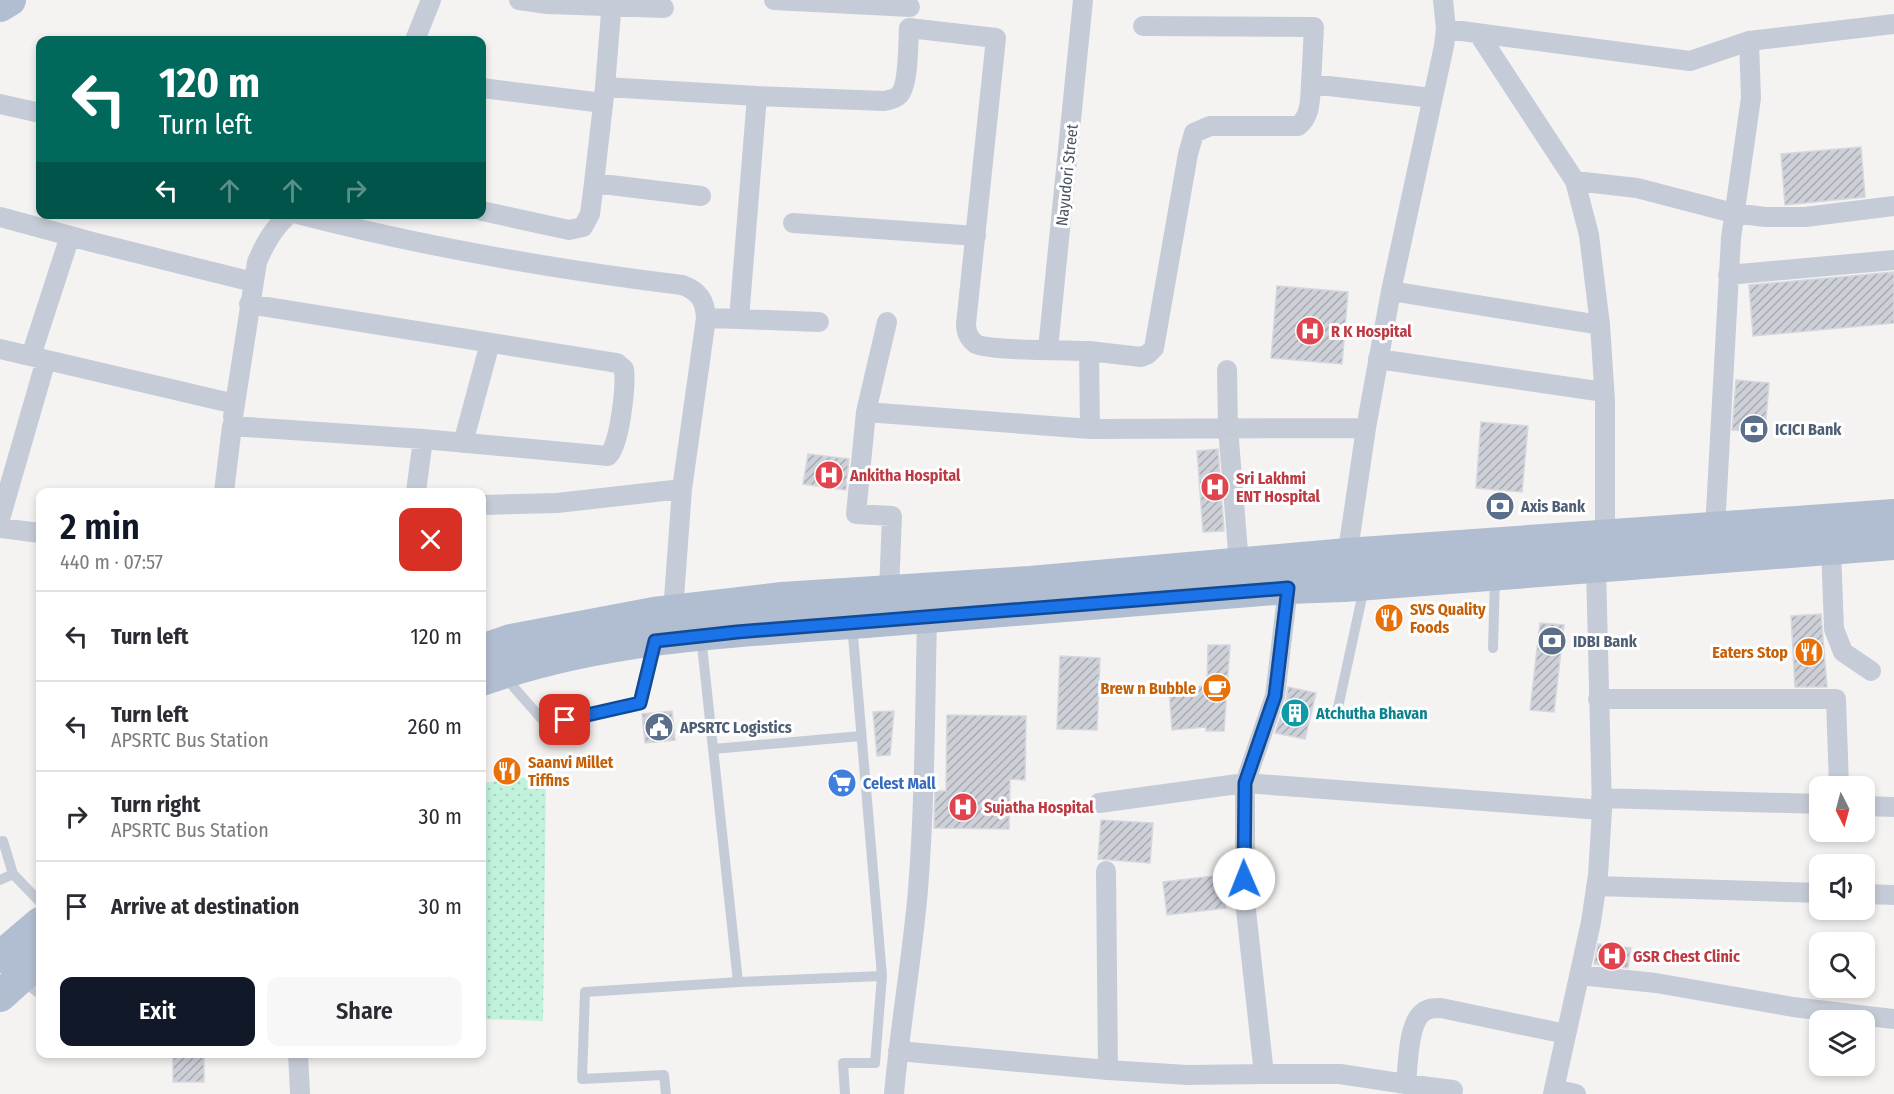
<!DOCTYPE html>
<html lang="en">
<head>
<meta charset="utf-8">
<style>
	body { margin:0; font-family:"Fira Sans Condensed",sans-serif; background:#f7f7f7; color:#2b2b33; height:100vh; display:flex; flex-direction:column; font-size:22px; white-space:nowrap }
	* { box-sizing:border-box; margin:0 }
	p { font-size:20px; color:#7c7c81 }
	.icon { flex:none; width:33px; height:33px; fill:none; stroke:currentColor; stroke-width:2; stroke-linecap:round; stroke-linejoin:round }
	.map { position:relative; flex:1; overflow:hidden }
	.panel { position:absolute; left:36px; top:488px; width:450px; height:570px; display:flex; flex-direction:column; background:#fff; border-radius:12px; box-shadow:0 3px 9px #0003 }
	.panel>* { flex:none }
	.banner { position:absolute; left:36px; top:36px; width:450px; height:183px; border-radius:12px; box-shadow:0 3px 9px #0003; background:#00695c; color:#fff; overflow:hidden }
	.needle { width:39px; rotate:174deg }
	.fabs { position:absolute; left:1809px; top:776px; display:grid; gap:12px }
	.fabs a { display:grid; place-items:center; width:66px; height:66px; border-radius:12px; background:#fff; box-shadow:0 3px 9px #0003; font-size:30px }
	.pin { position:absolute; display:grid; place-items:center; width:51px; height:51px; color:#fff; margin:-26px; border-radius:12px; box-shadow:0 3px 9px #0006 }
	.me { position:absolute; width:66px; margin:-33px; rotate:359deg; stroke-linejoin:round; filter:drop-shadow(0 0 4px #0008) }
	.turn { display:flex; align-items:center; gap:21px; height:126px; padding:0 24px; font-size:27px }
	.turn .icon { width:78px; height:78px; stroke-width:2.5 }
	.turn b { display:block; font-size:42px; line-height:51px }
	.lanes { display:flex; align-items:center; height:57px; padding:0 24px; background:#0003; justify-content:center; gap:30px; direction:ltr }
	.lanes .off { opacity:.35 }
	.round { display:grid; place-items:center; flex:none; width:63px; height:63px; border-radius:12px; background:#f7f7f7 }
	.summary { display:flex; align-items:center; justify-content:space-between; height:102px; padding:0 24px }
	h1 { font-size:36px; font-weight:600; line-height:45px; color:#111827 }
	.action { display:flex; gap:12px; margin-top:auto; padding:12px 24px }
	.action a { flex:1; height:69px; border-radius:12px; background:#111827; color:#fff; font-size:24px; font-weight:600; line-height:69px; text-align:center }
	.action a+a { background:#f7f7f7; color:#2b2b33 }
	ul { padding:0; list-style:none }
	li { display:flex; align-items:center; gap:18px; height:90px; padding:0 24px; border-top:2px solid #e1e1e2 }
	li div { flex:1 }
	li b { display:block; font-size:22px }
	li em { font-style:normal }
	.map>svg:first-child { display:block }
	.park { fill:url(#park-dots) }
	.building { fill:url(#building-hatch); stroke:#d6d7de; stroke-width:1.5 }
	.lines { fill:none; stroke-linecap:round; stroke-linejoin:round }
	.lane { stroke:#c6ccd7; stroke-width:10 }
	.street { stroke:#c6ccd7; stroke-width:20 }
	.primary { stroke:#b1bdd1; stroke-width:32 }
	.route-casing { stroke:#114b97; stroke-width:15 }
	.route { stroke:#1a73e8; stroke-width:10 }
	.labels { text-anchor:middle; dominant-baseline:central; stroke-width:6; stroke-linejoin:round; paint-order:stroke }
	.street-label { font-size:16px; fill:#495261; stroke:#fff }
	.health-label { font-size:16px; font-weight:bold; fill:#be3a42; stroke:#fff; text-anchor:start }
	.service-label { font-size:16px; font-weight:bold; fill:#4e5e75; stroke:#fff; text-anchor:start }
	.food-label { font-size:16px; font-weight:bold; fill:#c56008; stroke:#fff; text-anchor:start }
	.culture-label { font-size:16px; font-weight:bold; fill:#0d838f; stroke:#fff; text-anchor:start }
	.shop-label { font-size:16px; font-weight:bold; fill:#366cbe; stroke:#fff; text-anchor:start }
</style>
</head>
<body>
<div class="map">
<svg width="1894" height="1094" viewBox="0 0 1894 1094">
	<defs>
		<pattern id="park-dots" width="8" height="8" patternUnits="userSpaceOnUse" patternTransform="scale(1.5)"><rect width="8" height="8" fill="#c1f2db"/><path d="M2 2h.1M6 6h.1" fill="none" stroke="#a7d1be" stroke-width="1.8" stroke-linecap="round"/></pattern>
		<pattern id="building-hatch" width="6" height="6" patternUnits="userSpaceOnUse" patternTransform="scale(1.5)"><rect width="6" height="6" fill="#ced0d8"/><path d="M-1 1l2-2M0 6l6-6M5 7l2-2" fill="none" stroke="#a9abb3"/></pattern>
	</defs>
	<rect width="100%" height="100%" fill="#f4f3f2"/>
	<!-- park -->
	<path class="park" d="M 546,775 L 543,1021 L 482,1019 L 482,783 Z"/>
	<!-- building -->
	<path class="building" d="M 1861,147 L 1865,197 L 1785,205 L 1781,154 Z
		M 1894,272 L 1894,323 L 1753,336 L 1749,285 Z
		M 1277,286 L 1348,292 L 1342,364 L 1271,358 Z
		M 1736,380 L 1769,383 L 1765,432 L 1732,430 Z
		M 1481,422 L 1528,426 L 1522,492 L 1476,488 Z
		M 1218,449 L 1224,531 L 1203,532 L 1197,451 Z
		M 808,454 L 849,459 L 846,490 L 803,484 Z
		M 1821,614 L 1827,687 L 1795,687 L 1791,616 Z
		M 1540,623 L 1564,625 L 1554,712 L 1530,710 Z
		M 1208,645 L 1230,645 L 1224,731 L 1206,731 L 1206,727 L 1172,730 L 1169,688 L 1207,686 Z
		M 1060,656 L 1100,658 L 1097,730 L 1057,729 Z
		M 1288,687 L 1316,693 L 1305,739 L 1275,733 L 1286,700 Z
		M 672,711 L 675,740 L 645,743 L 642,714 Z
		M 894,711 L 890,755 L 877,756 L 873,712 Z
		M 947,715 L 1026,716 L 1025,780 L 1010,779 L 1009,829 L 934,828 L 935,791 L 946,791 Z
		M 1101,820 L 1153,823 L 1150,863 L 1098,859 Z
		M 1222,875 L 1226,908 L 1167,915 L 1163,882 Z
		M 1598,944 L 1631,948 L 1628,968 L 1594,964 Z
		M 173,1053 L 204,1053 L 204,1082 L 173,1082 Z"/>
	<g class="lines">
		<!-- lane -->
		<path class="lane" d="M 701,636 L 738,982
			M 1493,648 L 1495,578
			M 504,676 L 546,724 L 640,703 L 654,644
			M 1337,712 L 1364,588
			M 713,749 L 861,736
			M 0,842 L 3,841 L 13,874
			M 0,880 L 13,874 L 40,902
			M 21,980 L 40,994
			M 666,1094 L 664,1075 L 582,1079 L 585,992 L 738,982 L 882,976 L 852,624
			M 845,1094 L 843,1063 L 875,1063 L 882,976"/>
		<!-- street -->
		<path class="street" d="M 519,0 L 547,4 L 664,8
			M 774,0 L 910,7
			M 1443,0 L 1446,29 L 1444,46 L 1391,291 L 1600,325 L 1605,401 L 1605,537
			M 1143,26 L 1314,27 L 1311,84
			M 1446,29 L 1690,61 L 1749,41 L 1894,24
			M 1478,33 L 1575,181 L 1637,188 L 1733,213 L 1765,217 L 1805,217 L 1894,206
			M 415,40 L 431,0
			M 605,87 L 757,96
			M 482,88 L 603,103
			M 0,104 L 40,113
			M 1575,181 L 1589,235 L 1600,325
			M 594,183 L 701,196
			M 482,211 L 569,230 L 583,227 L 590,214 L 594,183 L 605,87 L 612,0
			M 298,214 C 424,247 552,269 682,285 C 699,291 705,300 706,318
			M 0,217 L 96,243 L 253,282
			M 793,223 L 976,236
			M 1728,275 L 1894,260
			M 249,304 L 617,363 L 624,369 C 626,386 620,445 608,456 L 423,439
			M 739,319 L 819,322
			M 0,349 L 235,404
			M 1048,349 L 1083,0
			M 31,356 L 70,236
			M 1378,359 L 1604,392
			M 1227,370 L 1228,428 L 1239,564
			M 866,412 L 887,322
			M 233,417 L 257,262 C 265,243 273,229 289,214
			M 1090,429 L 1366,428
			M 463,443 L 490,343
			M 224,492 L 232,426 L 423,439 L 416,492
			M 482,505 L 557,503 L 682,489 L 706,318 L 739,319 L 757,96 L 884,101 C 888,100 895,99 898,96 C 909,88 908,43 909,28 L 996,38 L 966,324 C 966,333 969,339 976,344 C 989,351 1069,350 1089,351
			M 0,519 L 46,360
			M 0,528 L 40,533
			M 1715,529 L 1731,238 L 1751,98 L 1749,41
			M 1831,548 L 1834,629 L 1843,652 L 1871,671
			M 1346,564 L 1366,428 L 1391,291
			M 889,591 L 892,516 L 856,514 L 866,412 L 1090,429 L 1089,351 L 1141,357 L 1148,354 L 1154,348 L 1188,154 L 1194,133 L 1210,126 L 1298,126 C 1311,116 1310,100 1311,84 L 1432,98
			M 673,612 L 682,489
			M 1598,699 L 1836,699 L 1839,786
			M 1601,798 L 1820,804
			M 1099,803 L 1245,783 L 1602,810
			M 1864,806 L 1894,807
			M 1596,886 L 1820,893
			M 1864,894 L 1894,895
			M 1579,975 L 1656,983 L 1793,1007 L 1894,1019
			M 898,1051 L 1108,1070 L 1106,871
			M 298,1053 L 300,1094
			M 1108,1070 L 1187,1075 L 1264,1074 L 1245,901 L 1245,783 L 1275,696 L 1288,588
			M 1264,1074 L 1340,1074 L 1406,1084 C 1408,1065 1408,1025 1422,1013 C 1428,1008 1434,1008 1441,1008 L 1566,1034
			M 1406,1084 L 1453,1090
			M 1554,1089 L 1576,1094
			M 894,1094 C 900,1026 912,959 918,890 C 925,799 925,708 927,617
			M 1553,1094 L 1591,922 L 1598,875 L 1602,810 L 1596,567"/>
		<!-- primary -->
		<path class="primary" d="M 0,6 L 10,0
			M 482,650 L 511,640 L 654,613 L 782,598 L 1030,582 L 1347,554 L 1894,515
			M 482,680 C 604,636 738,631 866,622 C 1007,611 1147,599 1288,588 L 1344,586 L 1894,544
			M 0,957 L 40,923
			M 0,996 L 40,960"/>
	</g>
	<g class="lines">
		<!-- route casing -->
		<g class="route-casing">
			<path id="route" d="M 565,720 L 640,703 L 655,641 L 737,632 L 1288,588 L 1275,696 L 1245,783 L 1244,879"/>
		</g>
		<!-- route -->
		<use href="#route" class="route"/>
	</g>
	<!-- icons -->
	<defs>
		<g id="hospital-disc" transform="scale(1.5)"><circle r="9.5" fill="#e0444e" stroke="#fff"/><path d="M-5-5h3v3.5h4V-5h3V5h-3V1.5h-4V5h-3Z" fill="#fff"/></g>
		<g id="bank-disc" transform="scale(1.5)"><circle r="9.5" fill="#5c6f8a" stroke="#fff"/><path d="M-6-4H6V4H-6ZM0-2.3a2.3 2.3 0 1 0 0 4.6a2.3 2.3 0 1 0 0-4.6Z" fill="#fff"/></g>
		<g id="restaurant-disc" transform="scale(1.5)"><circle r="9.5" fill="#e8710a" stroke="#fff"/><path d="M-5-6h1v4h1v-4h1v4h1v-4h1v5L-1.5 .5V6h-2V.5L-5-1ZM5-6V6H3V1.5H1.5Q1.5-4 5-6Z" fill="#fff"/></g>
		<g id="cafe-disc" transform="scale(1.5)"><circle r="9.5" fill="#e8710a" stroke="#fff"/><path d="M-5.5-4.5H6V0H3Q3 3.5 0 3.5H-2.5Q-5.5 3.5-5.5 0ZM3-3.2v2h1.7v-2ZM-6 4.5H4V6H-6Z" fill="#fff"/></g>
		<g id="building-disc" transform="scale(1.5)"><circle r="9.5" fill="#0f9aa8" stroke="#fff"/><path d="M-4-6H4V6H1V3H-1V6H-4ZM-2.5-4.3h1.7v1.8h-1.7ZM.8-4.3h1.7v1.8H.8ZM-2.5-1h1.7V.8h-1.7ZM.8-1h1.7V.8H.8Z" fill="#fff"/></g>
		<g id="civic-disc" transform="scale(1.5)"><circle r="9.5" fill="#5c6f8a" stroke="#fff"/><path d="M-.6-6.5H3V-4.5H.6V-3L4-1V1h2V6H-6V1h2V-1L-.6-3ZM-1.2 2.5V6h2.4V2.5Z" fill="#fff"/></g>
		<g id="supermarket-disc" transform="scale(1.5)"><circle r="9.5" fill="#3f7fe0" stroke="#fff"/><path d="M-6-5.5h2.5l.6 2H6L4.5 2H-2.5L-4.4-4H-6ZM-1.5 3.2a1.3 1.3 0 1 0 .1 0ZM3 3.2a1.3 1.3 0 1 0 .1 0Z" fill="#fff"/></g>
	</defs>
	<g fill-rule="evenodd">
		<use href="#hospital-disc" x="1310" y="331"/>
		<use href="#bank-disc" x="1754" y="429"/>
		<use href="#hospital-disc" x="829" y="475"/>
		<use href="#hospital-disc" x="1215" y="487"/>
		<use href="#bank-disc" x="1500" y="506"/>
		<use href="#restaurant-disc" x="1389" y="618"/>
		<use href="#bank-disc" x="1552" y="641"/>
		<use href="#restaurant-disc" x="1809" y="652"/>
		<use href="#cafe-disc" x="1217" y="688"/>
		<use href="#building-disc" x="1295" y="713"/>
		<use href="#civic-disc" x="659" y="727"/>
		<use href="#restaurant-disc" x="507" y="771"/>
		<use href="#supermarket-disc" x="842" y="783"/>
		<use href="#hospital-disc" x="963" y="807"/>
		<use href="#hospital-disc" x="1612" y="956"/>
	</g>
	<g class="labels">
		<!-- street labels -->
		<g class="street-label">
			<text transform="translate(1067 175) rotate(-84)">Nayudori Street</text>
		</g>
		<!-- health labels -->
		<g class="health-label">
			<text x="1331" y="331">R K Hospital</text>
			<text x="850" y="475">Ankitha Hospital</text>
			<text x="1236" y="478">Sri Lakhmi<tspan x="1236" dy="18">ENT Hospital</tspan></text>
			<text x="984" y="807">Sujatha Hospital</text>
			<text x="1633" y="956">GSR Chest Clinic</text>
		</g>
		<!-- service labels -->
		<g class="service-label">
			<text x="1775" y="429">ICICI Bank</text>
			<text x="1521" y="506">Axis Bank</text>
			<text x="1573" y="641">IDBI Bank</text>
			<text x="680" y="727">APSRTC Logistics</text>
		</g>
		<!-- food labels -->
		<g class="food-label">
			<text x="1410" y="609">SVS Quality<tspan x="1410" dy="18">Foods</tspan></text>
			<text x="1788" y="652" text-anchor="end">Eaters Stop</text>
			<text x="1196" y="688" text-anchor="end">Brew n Bubble</text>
			<text x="528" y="762">Saanvi Millet<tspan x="528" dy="18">Tiffins</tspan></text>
		</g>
		<!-- culture labels -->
		<g class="culture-label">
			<text x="1316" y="713">Atchutha Bhavan</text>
		</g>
		<!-- shop labels -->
		<g class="shop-label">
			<text x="863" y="783">Celest Mall</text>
		</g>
	</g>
</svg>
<div class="fabs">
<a><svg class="needle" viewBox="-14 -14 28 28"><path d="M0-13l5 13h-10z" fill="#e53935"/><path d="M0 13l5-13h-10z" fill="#7c7c81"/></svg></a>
<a><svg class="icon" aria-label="sound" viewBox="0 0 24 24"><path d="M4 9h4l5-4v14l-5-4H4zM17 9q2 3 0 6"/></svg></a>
<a><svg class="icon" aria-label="search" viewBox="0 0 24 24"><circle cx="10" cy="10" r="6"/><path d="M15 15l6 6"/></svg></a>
<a><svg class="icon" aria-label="layers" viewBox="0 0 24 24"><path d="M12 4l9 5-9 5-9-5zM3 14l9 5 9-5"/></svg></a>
</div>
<div class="pin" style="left:565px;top:720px;background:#d93025"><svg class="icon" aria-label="arrive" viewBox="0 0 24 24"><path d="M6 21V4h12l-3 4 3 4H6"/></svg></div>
<svg class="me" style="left:1244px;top:879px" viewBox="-20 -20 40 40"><circle r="19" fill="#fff"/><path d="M0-13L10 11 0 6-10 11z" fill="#1a73e8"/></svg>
<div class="banner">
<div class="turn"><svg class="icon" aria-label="left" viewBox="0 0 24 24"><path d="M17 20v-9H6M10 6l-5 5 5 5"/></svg><div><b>120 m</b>Turn left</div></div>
<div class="lanes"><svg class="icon" aria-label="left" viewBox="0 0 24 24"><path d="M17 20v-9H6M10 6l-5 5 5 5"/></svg><svg class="icon off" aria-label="ahead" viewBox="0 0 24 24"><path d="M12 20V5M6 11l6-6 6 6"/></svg><svg class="icon off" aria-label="ahead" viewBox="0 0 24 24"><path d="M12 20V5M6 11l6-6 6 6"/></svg><svg class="icon off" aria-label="right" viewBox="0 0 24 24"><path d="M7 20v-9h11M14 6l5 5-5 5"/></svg></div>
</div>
<section class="panel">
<div class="summary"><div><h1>2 min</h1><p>440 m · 07:57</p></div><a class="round" style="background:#d93025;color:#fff"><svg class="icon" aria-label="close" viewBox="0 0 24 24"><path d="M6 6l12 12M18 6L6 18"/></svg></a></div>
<ul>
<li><svg class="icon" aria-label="left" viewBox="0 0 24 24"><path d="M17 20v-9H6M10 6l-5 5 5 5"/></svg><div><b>Turn left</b></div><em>120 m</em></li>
<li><svg class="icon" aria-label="left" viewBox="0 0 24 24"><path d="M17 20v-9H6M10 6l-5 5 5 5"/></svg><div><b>Turn left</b><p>APSRTC Bus Station</p></div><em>260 m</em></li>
<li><svg class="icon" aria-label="right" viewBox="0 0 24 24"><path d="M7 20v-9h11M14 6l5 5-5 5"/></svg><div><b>Turn right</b><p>APSRTC Bus Station</p></div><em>30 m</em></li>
<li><svg class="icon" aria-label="arrive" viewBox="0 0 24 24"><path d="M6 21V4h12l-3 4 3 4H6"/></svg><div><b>Arrive at destination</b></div><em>30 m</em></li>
</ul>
<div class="action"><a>Exit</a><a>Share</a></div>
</section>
</div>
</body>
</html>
